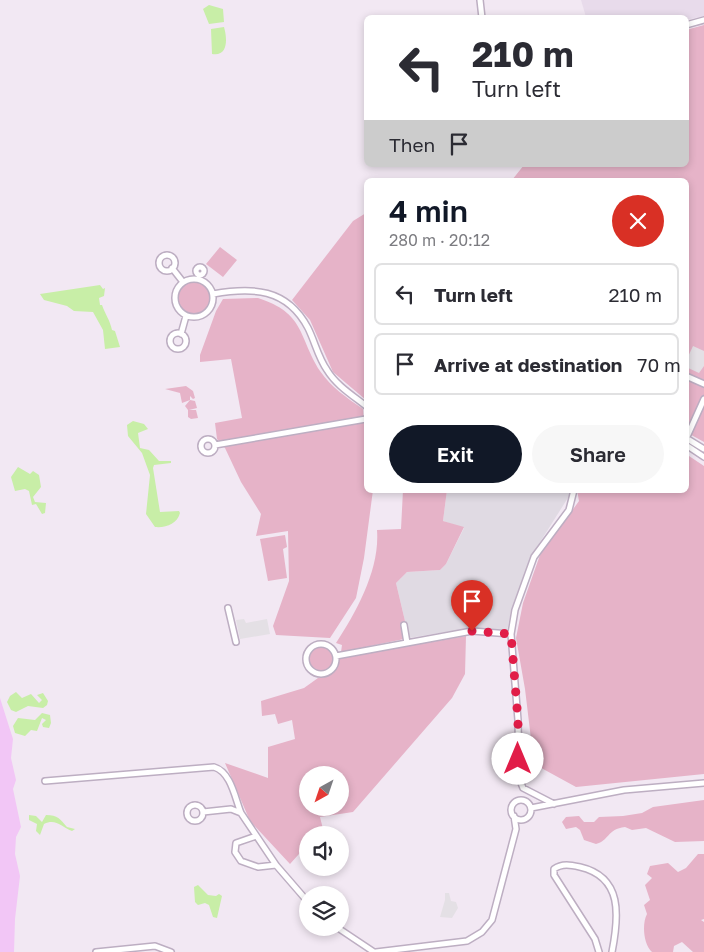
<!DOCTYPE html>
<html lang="en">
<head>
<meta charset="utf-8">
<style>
	body { margin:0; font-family:"Golos Text",sans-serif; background:#f7f7f7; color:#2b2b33; height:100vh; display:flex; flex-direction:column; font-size:19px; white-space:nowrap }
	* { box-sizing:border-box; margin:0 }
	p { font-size:16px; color:#7c7c81 }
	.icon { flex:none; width:28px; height:28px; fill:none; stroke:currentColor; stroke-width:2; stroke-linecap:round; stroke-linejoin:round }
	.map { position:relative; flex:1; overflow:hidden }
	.panel { position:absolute; left:364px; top:178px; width:325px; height:315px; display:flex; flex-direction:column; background:#fff; border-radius:8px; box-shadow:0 2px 8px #0003 }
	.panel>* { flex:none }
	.banner { position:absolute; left:364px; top:15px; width:325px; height:152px; border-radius:8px; box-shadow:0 2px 8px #0003; background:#fff; color:#2b2b33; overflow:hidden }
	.needle { width:32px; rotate:220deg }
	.buttons { position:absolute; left:299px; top:766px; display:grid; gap:10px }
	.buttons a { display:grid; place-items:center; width:50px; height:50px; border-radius:50%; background:#fff; box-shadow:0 2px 8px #0003; font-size:25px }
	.pin { position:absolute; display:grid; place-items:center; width:42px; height:42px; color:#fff; margin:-51px -21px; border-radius:50% 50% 50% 0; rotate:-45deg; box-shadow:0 0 5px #0007 }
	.pin .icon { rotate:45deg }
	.me { position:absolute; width:55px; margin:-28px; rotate:0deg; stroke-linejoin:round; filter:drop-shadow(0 0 4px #0008) }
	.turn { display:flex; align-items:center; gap:18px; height:105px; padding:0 25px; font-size:22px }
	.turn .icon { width:65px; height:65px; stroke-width:2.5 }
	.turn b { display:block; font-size:35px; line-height:42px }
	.then { display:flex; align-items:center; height:48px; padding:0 25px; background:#0003; gap:10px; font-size:19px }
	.round { display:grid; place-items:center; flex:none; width:52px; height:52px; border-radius:26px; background:#f7f7f7 }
	.headline { display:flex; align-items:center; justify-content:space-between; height:85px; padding:0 25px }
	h1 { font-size:30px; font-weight:600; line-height:38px; color:#111827 }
	.primary-button { display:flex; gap:10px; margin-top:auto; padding:10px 25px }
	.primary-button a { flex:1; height:58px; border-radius:30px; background:#111827; color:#fff; font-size:20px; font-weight:600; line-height:58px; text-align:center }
	.primary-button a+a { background:#f7f7f7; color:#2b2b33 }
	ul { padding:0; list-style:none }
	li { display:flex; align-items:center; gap:15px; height:62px; margin:0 10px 8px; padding:0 15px; border:2px solid #e1e1e2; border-radius:8px }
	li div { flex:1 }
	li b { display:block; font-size:19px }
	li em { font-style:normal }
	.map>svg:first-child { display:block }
	.residential { fill:#e8dbeb }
	.industrial { fill:#e0dae3 }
	.green { fill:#e6b3c8; fill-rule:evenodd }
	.sand { fill:#f2c6f6 }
	.parking { fill:#e4e0e5 }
	.water { fill:#c8eea7 }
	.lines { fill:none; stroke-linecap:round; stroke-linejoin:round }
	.minor-casing { stroke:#bdaec2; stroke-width:8 }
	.minor { stroke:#fff; stroke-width:5 }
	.route { stroke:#e11d48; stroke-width:9; stroke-dasharray:0 16.2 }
</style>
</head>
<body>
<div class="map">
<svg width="704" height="952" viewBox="0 0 704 952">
	<rect width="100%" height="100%" fill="#f2e8f3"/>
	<!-- residential -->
	<path class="residential" d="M 581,0 L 704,0 L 704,16 L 686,20 L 686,18 L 586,17 Z"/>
	<!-- industrial -->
	<path class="industrial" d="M 447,490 L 570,490 L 571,493 L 530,558 L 511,611 L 507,631 L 451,631 L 409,638 L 396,583 L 407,572 L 440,570 L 446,564 L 464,528 L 443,521 Z"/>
	<!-- green -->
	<path class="green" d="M 704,25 L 704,442 L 686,432 L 686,180 L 512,180 L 524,165 L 686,165 L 686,30 Z
		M 366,213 L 366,400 L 333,372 L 310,320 L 292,300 L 353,221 Z
		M 220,247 L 237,260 L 223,277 L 206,264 Z
		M175 298a19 19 0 1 1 38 0a19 19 0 1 1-38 0Z
		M 258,298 C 305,313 298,336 320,371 C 331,387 347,398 363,409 L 364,425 L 366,427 L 366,490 L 373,490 L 364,558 L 356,598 L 330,638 L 276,635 L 273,626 L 289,581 L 288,531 L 256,536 L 261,514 L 241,482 L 225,448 L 217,439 L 215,423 L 242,418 L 231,359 L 200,362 L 200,355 L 216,311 L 223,299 Z
		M 186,386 L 193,391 L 195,398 L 193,399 L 190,396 L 190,400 L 195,401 L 197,408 L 189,410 L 196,410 L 198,418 L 191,419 L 188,417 L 188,410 L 185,406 L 190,400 L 182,403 L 180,393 L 165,389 Z
		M 686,454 L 704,466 L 704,774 L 576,787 L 534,764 L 525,689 L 516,638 L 523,603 L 540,555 L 579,501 L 577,490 L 686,490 Z
		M 403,490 L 447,490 L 443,521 L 464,527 L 446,564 L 440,570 L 407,572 L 396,583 L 409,638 L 341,652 L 342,645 L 336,643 C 357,611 380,569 377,530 L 401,529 Z
		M 285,535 L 287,547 L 283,549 L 287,578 L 268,581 L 260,539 Z
		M 466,636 L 465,674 L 452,698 L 353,812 L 320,817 L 323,829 L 317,835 L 308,835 L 307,845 L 290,864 L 250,821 L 225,763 L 268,778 L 268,747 L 295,739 L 292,720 L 278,724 L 275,714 L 262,716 L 261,701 L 304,688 L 318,678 L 326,677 L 338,666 L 339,658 ZM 308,775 L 340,775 L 340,808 L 308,808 Z
		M306 659a15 15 0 1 1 30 0a15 15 0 1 1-30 0Z
		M 704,800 L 704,841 L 675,842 L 646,828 L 632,830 L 625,827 C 607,829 609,841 596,844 L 584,840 L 580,830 L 576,827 L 566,829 L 562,822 L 566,817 L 579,816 L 584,822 L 594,822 L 599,817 L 623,816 L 642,813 L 653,807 Z
		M 698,854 L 704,854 L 704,919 L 701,920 L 704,922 L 704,952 L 693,952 L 682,942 L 674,946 L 673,952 L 652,952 C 643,944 642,923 647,914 L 644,905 L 650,900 L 645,885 L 652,878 L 647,874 L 650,866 L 668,863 L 678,872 L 686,868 Z"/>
	<!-- sand -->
	<path class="sand" d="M 0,698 L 13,739 L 11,758 L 16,780 L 13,789 L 21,827 L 16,837 L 15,854 L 20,876 L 15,919 L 14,952 L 0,952 Z"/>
	<!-- parking -->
	<path class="parking" d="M 693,346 L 704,351 L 704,366 L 699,373 L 686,367 L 686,361 Z
		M 244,619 L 246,623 L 267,619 L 270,634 L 240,639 L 236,620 Z
		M 445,893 L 449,893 L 451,901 L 456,902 L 458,908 L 452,918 L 440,917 L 445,900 Z"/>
	<!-- water -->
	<path class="water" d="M 209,5 L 223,9 L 224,22 L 209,24 L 203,9 Z
		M 224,27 C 227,37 229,57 212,54 L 211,29 Z
		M 100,285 L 103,289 L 105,288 L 104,296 L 99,298 L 100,305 L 102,305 C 105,314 110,320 112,330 L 115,331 L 120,347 L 105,349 L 103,330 L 93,312 L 74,311 L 67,306 L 44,300 L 40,294 Z
		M 133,421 L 144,424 L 148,429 L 138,433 L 140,448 L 149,450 L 159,461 L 171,461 L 171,463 L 154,465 L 153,468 L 160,512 L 179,511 L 180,513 C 177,524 166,528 155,527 L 146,514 L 150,475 L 142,453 L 128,436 L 127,425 Z
		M 18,467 L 30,474 L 33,471 L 39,475 L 41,487 L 33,497 L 35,502 L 46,503 L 45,513 L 42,514 L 36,504 L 32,505 L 29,491 L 25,489 L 15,491 L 11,477 Z
		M 16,692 L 22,698 L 31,694 L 39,703 L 42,700 L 37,695 L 43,693 L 48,701 L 47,705 L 43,708 L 28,706 L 16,712 L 11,710 L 7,702 L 10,696 Z
		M 42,713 L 50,715 L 51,723 L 49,728 L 43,727 L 42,724 L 46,720 L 42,718 L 37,731 L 31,730 L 25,736 L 15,733 L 13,726 L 18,718 L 35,720 Z
		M 29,815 L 36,816 L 42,822 L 46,815 C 58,815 60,819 67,827 L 75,829 L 72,831 C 61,827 56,818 44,824 L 40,835 L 36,831 L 37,824 L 29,820 Z
		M 198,885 L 208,895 L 216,896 L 219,894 L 222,896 L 217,918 L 213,917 L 209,905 L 205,903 L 198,905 L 195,902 L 194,887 Z"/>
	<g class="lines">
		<!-- minor casing -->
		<g class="minor-casing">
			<path id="minor" d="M 480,0 L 482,18
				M 686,25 L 704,20
				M159 263a8 8 0 1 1 16 0a8 8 0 1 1-16 0Z
				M196 271a4 4 0 1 1 8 0a4 4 0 1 1-8 0Z
				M 172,268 L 183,282
				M175 298a19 19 0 1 1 38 0a19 19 0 1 1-38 0Z
				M 213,294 C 252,287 287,288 308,328 C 315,342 318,357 327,370 C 336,385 352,395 366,406
				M170 341a8 8 0 1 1 16 0a8 8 0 1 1-16 0Z
				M 181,334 L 186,316
				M 686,376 L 704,384
				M 686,438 L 704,449
				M 686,439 L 704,399
				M201 446a7 7 0 1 1 14 0a7 7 0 1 1-14 0Z
				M 215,445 L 366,419
				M 686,445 L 704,457
				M 228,608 L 236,642
				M 404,625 L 407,643
				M306 659a15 15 0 1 1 30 0a15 15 0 1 1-30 0Z
				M 336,656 L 472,631 L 511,634
				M 45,781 L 214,767 C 231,772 235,798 241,813
				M511 810a10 10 0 1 1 20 0a10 10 0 1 1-20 0Z
				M 554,804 L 523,788 L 519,778 L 518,720 L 511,634 L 515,610 L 534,557 L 569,510 L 574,490
				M187 813a8 8 0 1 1 16 0a8 8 0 1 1-16 0Z
				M 531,808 L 624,790 L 704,783
				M 203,812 L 231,809 L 241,813 L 276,865 L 308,902
				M 256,836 L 236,843 L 235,852 L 241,861 L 258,867 L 276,865
				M 338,928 L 374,952
				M 96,952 L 155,946 L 171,952
				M 376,952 L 467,941 L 482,932 L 492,920 L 516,829 L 514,816
				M 599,952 L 595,939 L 554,875 L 554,869 C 562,863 571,865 580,867 C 623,877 619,916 612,952"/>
		</g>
		<!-- minor -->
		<use href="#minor" class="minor"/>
	</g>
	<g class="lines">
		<!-- route -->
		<path class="route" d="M 472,631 L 511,634 L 518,720 L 518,759"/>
	</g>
</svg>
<div class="buttons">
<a><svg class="needle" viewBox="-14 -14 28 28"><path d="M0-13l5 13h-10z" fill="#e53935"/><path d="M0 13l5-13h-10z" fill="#7c7c81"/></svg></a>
<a><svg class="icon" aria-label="sound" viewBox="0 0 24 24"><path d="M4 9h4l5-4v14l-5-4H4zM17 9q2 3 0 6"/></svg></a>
<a><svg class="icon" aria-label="layers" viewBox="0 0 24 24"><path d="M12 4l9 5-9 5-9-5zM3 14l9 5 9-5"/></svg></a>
</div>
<div class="pin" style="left:472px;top:631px;background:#d93025"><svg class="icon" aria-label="arrive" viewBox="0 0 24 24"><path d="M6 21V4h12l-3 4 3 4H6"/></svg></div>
<svg class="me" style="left:518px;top:759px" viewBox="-20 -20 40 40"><circle r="19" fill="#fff"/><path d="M0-13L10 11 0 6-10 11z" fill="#e11d48"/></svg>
<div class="banner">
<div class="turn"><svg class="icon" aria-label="left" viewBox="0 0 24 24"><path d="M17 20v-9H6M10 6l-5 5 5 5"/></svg><div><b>210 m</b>Turn left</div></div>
<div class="then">Then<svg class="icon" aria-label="arrive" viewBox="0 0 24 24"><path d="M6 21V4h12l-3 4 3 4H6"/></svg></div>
</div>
<section class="panel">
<div class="headline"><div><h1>4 min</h1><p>280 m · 20:12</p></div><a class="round" style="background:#d93025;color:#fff"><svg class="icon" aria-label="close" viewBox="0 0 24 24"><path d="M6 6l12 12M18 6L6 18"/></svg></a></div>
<ul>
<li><svg class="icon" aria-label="left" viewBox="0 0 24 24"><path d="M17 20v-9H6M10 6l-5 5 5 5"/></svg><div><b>Turn left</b></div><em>210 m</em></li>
<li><svg class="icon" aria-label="arrive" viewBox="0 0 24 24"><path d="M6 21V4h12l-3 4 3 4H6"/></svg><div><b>Arrive at destination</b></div><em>70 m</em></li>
</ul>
<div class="primary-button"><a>Exit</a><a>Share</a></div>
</section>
</div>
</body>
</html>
